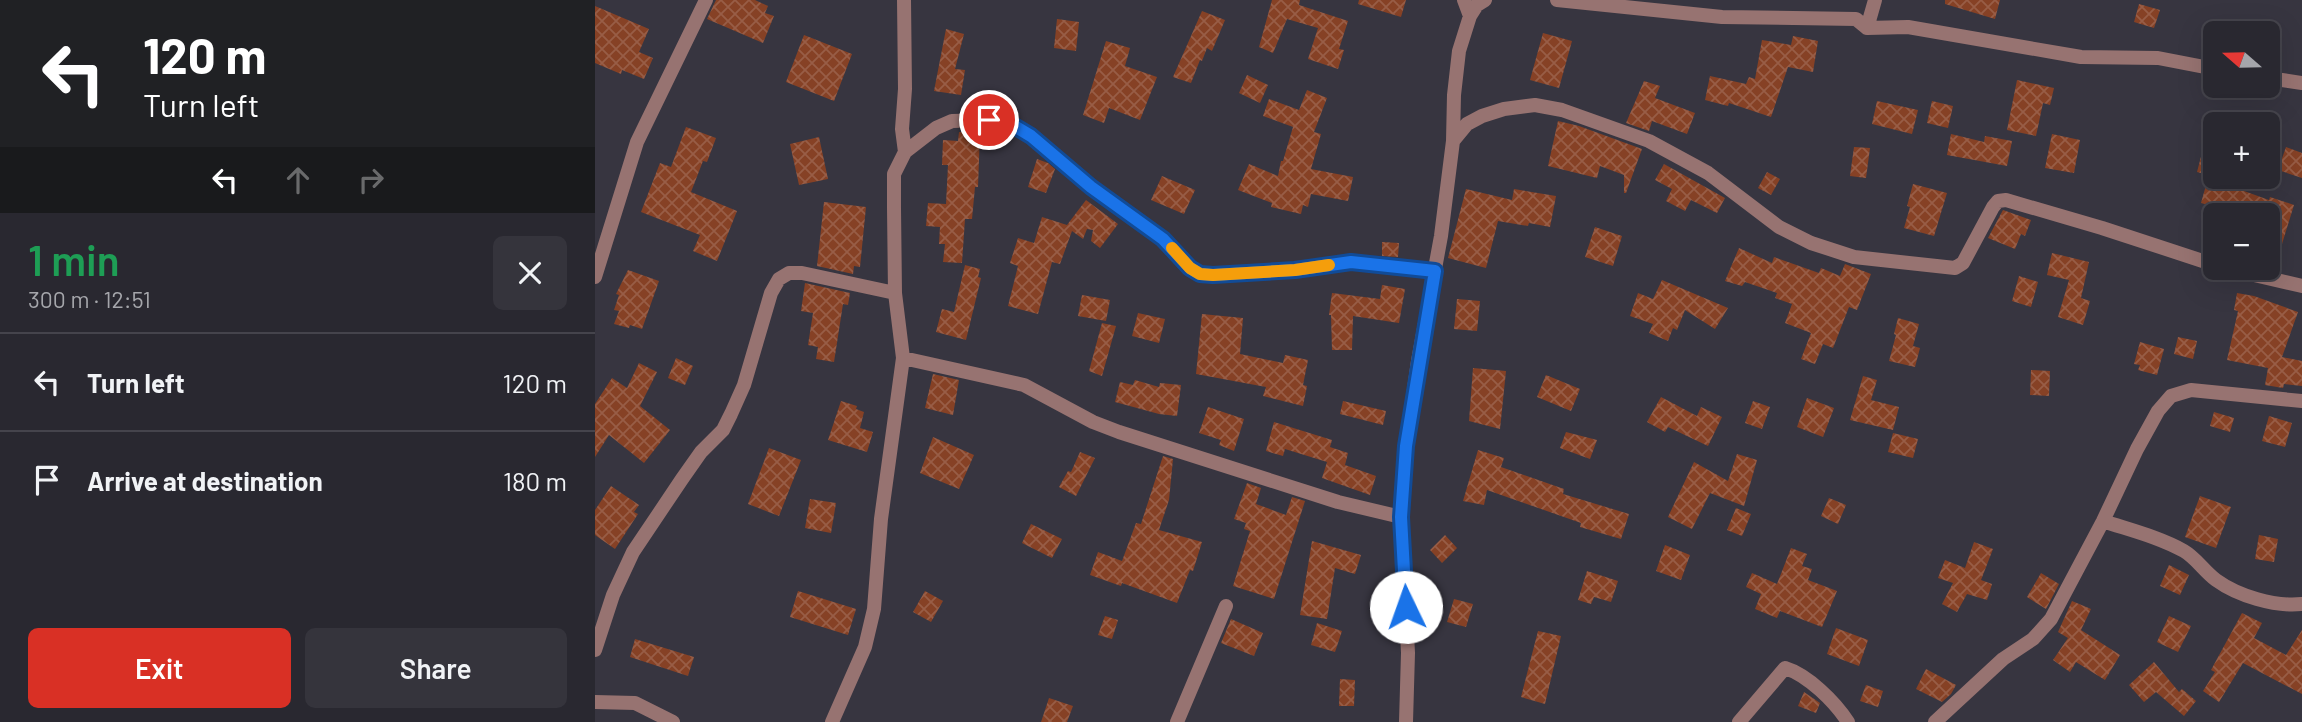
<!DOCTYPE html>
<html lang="en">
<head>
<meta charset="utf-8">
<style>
	body { margin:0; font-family:Barlow,sans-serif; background:#35343c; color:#f1f3f6; height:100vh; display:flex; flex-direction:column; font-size:26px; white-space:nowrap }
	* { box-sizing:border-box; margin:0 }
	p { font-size:23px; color:#a5a6ab }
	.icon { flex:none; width:38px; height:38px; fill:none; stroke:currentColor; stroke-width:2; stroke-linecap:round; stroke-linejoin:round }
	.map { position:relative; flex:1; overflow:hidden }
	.panel { display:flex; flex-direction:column; background:#292830; width:595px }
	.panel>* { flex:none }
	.banner { background:#202124; color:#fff; overflow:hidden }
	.needle { width:46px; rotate:290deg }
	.controls { position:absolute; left:1608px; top:21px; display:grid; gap:14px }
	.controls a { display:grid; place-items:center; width:77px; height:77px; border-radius:10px; background:#292830; box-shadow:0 7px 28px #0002,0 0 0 2px #45444c; font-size:35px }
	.pin { position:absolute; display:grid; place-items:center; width:60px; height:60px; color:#fff; margin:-30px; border:4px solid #fff; border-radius:50%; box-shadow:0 2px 7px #0007 }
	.me { position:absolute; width:77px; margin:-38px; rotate:357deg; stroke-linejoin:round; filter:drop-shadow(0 0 5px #0008) }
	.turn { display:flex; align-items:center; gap:24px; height:147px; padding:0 28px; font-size:32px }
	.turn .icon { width:91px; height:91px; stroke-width:2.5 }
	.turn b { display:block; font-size:49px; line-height:60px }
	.lanes { display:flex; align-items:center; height:66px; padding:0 28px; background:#0003; justify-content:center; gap:35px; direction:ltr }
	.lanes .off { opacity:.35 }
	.round { display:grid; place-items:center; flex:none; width:74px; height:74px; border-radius:10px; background:#35343c }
	.head { display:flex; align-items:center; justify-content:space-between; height:119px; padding:0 28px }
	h1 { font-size:42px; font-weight:600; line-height:52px; color:#1e9e55 }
	.primary-button { display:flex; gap:14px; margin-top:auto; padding:14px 28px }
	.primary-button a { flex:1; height:80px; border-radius:10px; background:#d93025; color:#fff; font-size:28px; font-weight:600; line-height:80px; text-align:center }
	.primary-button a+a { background:#35343c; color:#f1f3f6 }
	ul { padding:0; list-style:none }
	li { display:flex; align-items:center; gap:21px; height:98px; padding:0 28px; border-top:2px solid #45444c }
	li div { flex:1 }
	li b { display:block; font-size:26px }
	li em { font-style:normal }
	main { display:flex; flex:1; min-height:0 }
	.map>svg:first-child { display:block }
	.building { fill:url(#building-cross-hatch) }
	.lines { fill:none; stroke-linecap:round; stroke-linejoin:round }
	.minor { stroke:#977371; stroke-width:14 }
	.route-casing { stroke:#114b97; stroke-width:18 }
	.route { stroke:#1a73e8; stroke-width:12 }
	.slow { stroke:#f59e0b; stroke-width:12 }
</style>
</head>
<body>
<main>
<section class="panel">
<div class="banner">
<div class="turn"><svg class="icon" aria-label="left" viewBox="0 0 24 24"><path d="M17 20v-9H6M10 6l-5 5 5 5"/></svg><div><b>120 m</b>Turn left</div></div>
<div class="lanes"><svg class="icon" aria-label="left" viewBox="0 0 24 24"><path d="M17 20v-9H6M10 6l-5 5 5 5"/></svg><svg class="icon off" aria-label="ahead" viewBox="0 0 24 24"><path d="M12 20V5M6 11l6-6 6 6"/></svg><svg class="icon off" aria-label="right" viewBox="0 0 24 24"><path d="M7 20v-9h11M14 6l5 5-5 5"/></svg></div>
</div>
<div class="head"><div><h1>1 min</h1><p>300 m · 12:51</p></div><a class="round"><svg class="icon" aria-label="close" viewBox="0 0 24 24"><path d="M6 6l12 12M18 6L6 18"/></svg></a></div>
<ul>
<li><svg class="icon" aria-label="left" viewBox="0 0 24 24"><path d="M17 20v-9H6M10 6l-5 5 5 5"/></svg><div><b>Turn left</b></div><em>120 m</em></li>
<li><svg class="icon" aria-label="arrive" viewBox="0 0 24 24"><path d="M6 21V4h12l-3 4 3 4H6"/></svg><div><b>Arrive at destination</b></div><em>180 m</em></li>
</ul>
<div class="primary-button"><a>Exit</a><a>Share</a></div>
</section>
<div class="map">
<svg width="1707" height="722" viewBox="0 0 1707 722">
	<defs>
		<pattern id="building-cross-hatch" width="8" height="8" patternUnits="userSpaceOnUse" patternTransform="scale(1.75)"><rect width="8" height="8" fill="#864125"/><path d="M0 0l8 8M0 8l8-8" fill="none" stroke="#985d46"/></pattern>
	</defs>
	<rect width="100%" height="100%" fill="#373540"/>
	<!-- building -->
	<path class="building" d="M 121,0 L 160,0 L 173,6 L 170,13 L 179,16 L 168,43 L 112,19 Z
		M 677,0 L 705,0 L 704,5 L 753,21 L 744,49 L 749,50 L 743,69 L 713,59 L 723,28 L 692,19 L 678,53 L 664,47 Z
		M 764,0 L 811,0 L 806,17 L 763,4 Z
		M 1350,0 L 1405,0 L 1400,19 L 1350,4 Z
		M 1544,4 L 1565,10 L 1559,28 L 1539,22 Z
		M 0,6 L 54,29 L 44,52 L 58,58 L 49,79 L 27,70 L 26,74 L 0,63 Z
		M 607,11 L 630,20 L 617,51 L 612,48 L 607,61 L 605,60 L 596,83 L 578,77 Z
		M 462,19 L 484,22 L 481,51 L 459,48 Z
		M 351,29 L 369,34 L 360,69 L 370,70 L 366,95 L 339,91 Z
		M 948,33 L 977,41 L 964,88 L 935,80 Z
		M 209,35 L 257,54 L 239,101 L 191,82 Z
		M 1198,36 L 1223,41 L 1218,72 L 1193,67 L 1176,117 L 1134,103 L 1133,106 L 1110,100 L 1115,76 L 1151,84 L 1154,77 L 1160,79 L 1167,40 L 1196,45 Z
		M 511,41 L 535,48 L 530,66 L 562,77 L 545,120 L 514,108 L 509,123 L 488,115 Z
		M 652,75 L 673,85 L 665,103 L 644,93 Z
		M 1422,80 L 1459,88 L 1455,105 L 1448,103 L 1441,136 L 1412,130 Z
		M 1049,81 L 1065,86 L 1060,98 L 1100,113 L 1092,134 L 1057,121 L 1054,131 L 1031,123 Z
		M 712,90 L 732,98 L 719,132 L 726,134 L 716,169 L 758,177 L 753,201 L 716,194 L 713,207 L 708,205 L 706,214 L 676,207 L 677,203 L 643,190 L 654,164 L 683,176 L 686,161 L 688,161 L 698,127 L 668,116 L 674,99 L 704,110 Z
		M 1282,101 L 1323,110 L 1317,134 L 1277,124 Z
		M 1337,101 L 1358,106 L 1353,128 L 1332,123 Z
		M 963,121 L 984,126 L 1047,149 L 1031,193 L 1029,193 L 1029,175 L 1005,166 L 1002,178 L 953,166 Z
		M 91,127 L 121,138 L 112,162 L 108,161 L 96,192 L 142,211 L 122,261 L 98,251 L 105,235 L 46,212 L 65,163 L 76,167 Z
		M 364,132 L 385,133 L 383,187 L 380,187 L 377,219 L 370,219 L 367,263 L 348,262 L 350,244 L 344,244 L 345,227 L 331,226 L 333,203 L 351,204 L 353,165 L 347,165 L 348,140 L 363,141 Z
		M 1356,134 L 1389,142 L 1390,136 L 1417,141 L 1412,166 L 1352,155 Z
		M 1457,134 L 1485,140 L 1479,173 L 1450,168 Z
		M 224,137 L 233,179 L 204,185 L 195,144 Z
		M 1259,147 L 1275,148 L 1271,178 L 1255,176 Z
		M 1691,147 L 1707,153 L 1707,178 L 1683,170 Z
		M 1608,149 L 1620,152 L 1620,177 L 1602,172 Z
		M 442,159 L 453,163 L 460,169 L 451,193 L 433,187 Z
		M 1069,164 L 1130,198 L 1122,213 L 1096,200 L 1090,211 L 1071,201 L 1077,189 L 1060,180 Z
		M 1172,172 L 1185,179 L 1176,195 L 1163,188 Z
		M 567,176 L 600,190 L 589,214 L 556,200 Z
		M 1613,178 L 1674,200 L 1675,197 L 1699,205 L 1687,244 L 1673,266 L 1673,215 L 1658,215 L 1621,202 L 1620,207 L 1606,203 Z
		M 1318,184 L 1352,193 L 1339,236 L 1309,228 L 1315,207 L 1312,206 Z
		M 871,189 L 917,200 L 919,189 L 961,196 L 955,227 L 934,223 L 933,226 L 903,221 L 891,268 L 853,258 Z
		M 491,200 L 523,224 L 505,248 L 496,241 L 498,230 L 492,229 L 488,239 L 477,231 L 465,264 L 457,262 L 443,314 L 413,306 L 423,266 L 415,263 L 423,238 L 439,243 L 447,217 L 472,225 Z
		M 229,202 L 271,207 L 265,267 L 259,266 L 258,274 L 222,266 Z
		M 1408,210 L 1436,220 L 1430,236 L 1426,234 L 1420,249 L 1393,238 Z
		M 1000,227 L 1027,236 L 1018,266 L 990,257 Z
		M 787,242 L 804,243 L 803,257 L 787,256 Z
		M 1144,248 L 1177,263 L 1179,257 L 1224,273 L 1226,268 L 1245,276 L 1250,264 L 1276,274 L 1262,310 L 1254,307 L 1238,348 L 1228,344 L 1220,364 L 1206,359 L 1216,333 L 1190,323 L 1197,304 L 1180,298 L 1182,293 L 1150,282 L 1147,286 L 1130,281 Z
		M 1457,253 L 1494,262 L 1486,298 L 1495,301 L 1488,325 L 1463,317 L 1474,280 L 1452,275 Z
		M 370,265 L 385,269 L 383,277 L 386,278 L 371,340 L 341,332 L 347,309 L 359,312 Z
		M 33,270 L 64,281 L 47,329 L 35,325 L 34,328 L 19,324 L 24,311 L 19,310 L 24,295 L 21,294 Z
		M 1424,276 L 1443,282 L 1436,307 L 1417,301 Z
		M 1067,280 L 1133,308 L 1120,329 L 1090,310 L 1082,330 L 1078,328 L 1073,341 L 1054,333 L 1058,324 L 1035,316 L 1043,293 L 1058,299 Z
		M 210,283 L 255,293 L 253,305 L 248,304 L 239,362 L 221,359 L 223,347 L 213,345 L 218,313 L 206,311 Z
		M 787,285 L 810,289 L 804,323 L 758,316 L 757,350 L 737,350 L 736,315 L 734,315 L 737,293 L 785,299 Z
		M 1642,293 L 1659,296 L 1703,312 L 1687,357 L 1707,361 L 1707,386 L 1689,384 L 1688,388 L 1670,385 L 1673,368 L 1632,360 L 1643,311 L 1639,310 Z
		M 487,295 L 515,300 L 511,321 L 483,316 Z
		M 862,299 L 885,301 L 882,331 L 859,329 Z
		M 543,313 L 570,319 L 564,343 L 537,336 Z
		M 607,314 L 648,318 L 645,354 L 688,363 L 690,355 L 713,360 L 708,385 L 712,386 L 708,406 L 668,396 L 671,387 L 601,374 Z
		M 1303,318 L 1324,324 L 1318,346 L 1325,348 L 1320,367 L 1294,361 L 1301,335 L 1299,334 Z
		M 507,323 L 521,326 L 507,376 L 494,371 Z
		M 1583,337 L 1602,341 L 1598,359 L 1579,354 Z
		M 1545,342 L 1569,349 L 1562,375 L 1543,370 L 1545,365 L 1539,364 Z
		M 81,358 L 98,366 L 90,385 L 73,378 Z
		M 44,363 L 62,372 L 45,406 L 75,430 L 49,463 L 14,435 L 0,457 L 0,404 L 17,378 L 32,388 Z
		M 878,368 L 911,371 L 905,429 L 874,421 Z
		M 1436,370 L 1455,371 L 1454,396 L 1435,395 Z
		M 338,374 L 364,380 L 358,415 L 330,408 Z
		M 951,375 L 985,389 L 976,411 L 942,397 Z
		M 1268,376 L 1282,380 L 1276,400 L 1304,407 L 1298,430 L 1255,420 Z
		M 540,380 L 564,387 L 565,383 L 586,385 L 582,416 L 564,414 L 520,402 L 525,382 L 538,385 Z
		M 1066,397 L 1102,416 L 1106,407 L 1127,417 L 1113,446 L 1073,427 L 1070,432 L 1052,422 Z
		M 1212,398 L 1239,408 L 1228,437 L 1202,427 Z
		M 246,401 L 262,406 L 261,409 L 269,412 L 265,428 L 278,432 L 272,452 L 233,440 Z
		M 748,401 L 791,411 L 788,425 L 745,414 Z
		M 1158,401 L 1175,407 L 1167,429 L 1150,423 Z
		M 613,407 L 649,419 L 639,451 L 624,445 L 626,440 L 604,433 Z
		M 1619,412 L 1639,418 L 1635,432 L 1615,426 Z
		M 1674,416 L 1697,423 L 1690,447 L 1667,441 Z
		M 679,422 L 737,440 L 735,447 L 753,453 L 750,465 L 781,476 L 775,495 L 727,478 L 732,462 L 690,449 L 688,456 L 671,451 Z
		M 971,432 L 1002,440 L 995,459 L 965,448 Z
		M 1298,433 L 1323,439 L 1318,458 L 1293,452 Z
		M 338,437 L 379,455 L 364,489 L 325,473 Z
		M 174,448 L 206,460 L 184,516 L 153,504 Z
		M 883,450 L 909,458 L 906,467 L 969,489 L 968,494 L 1034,514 L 1026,539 L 985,527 L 986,523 L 892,490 L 889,505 L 868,501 Z
		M 485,452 L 500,458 L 481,496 L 464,487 L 473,471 L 476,472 Z
		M 1142,454 L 1162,460 L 1149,506 L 1115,493 L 1097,529 L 1073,517 L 1099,462 L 1133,481 Z
		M 568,456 L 578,459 L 574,500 L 564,530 L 607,542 L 598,571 L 595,570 L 582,603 L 527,583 L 526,586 L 495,575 L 503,552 L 527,561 L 541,523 L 546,524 Z
		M 652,483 L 666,488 L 661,504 L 691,515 L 697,497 L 710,501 L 679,599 L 638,586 L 655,531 L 649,529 L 651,523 L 639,519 Z
		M 16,486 L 44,505 L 39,512 L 43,514 L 20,549 L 0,535 L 0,510 Z
		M 1605,496 L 1636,507 L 1621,548 L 1590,537 Z
		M 1234,498 L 1251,505 L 1243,524 L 1226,516 Z
		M 215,499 L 241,503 L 236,533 L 210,528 Z
		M 1141,508 L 1156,514 L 1147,536 L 1132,530 Z
		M 436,524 L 467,539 L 457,558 L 427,543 Z
		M 850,535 L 862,548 L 847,563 L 835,550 Z
		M 1664,535 L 1683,539 L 1679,562 L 1660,559 Z
		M 717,541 L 766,555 L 760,574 L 740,568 L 732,619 L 705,615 Z
		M 1379,542 L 1398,549 L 1386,580 L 1397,584 L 1392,600 L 1372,594 L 1362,612 L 1347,604 L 1358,583 L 1343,578 L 1350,560 L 1370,568 Z
		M 1070,545 L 1095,555 L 1086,580 L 1061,571 Z
		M 1196,548 L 1212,554 L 1207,566 L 1217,569 L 1213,580 L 1242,591 L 1227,627 L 1185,611 L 1182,618 L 1160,609 L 1166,594 L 1151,587 L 1157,573 L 1182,584 Z
		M 1574,565 L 1594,575 L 1585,595 L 1565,586 Z
		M 992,571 L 1023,581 L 1016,602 L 999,597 L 996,604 L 983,600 Z
		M 1446,573 L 1464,584 L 1451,609 L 1432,597 Z
		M 203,591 L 261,609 L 253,635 L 195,617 Z
		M 330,591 L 348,601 L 336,622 L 318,612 Z
		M 859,599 L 878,604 L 871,627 L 852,622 Z
		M 1477,601 L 1496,609 L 1486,630 L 1525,655 L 1510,680 L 1481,662 L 1475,672 L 1458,660 L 1473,638 L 1463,632 Z
		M 1647,613 L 1667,623 L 1659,638 L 1691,655 L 1707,630 L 1707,694 L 1648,663 L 1624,702 L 1608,691 L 1620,672 L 1616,670 Z
		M 510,616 L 523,620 L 517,639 L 503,635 Z
		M 1574,616 L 1596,626 L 1583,652 L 1562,642 Z
		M 636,619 L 668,633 L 659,656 L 626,643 Z
		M 722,623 L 747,631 L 740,652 L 716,645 Z
		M 1241,628 L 1273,640 L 1264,666 L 1232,654 Z
		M 943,631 L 966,636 L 950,704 L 926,697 Z
		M 40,639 L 99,657 L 93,676 L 35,657 Z
		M 1559,662 L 1584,692 L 1587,689 L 1601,701 L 1589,716 L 1561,692 L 1549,702 L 1534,685 Z
		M 1331,669 L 1361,685 L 1356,694 L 1347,702 L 1321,689 Z
		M 745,679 L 760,680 L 759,706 L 744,706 Z
		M 1271,685 L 1288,691 L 1283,707 L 1265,701 Z
		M 1209,692 L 1225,703 L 1221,713 L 1203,706 Z
		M 454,698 L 478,706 L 472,722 L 446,722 Z"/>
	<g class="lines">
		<!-- minor -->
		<path class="minor" d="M 869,0 L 875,16
			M 962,0 L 1127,17 L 1261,19 L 1272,28 L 1313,27 L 1486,57 L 1563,58 L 1620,69
			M 1272,28 L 1280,0
			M 1673,78 L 1707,83
			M 858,141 L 872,124 L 887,116 L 909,109 L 940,105 L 967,110 L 1054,141 L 1113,173 L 1184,227 L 1216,243 L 1259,257 L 1360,268 L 1368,263 L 1398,207 L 1403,201 L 1411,200 L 1507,228 L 1620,265
			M 310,152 L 341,128 L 357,121 L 394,120 L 416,124 L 436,136 L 496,187 L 568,239 L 595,268 L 605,273 L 618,275 L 700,270 L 756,262 L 840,271
			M 1629,268 L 1707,286
			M 0,277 L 42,142 L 111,0
			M 308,358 L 429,385 L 498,422 L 524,432 L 743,502 L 806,517
			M 1508,521 C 1535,530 1564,537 1589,551 C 1601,558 1609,571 1621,580 C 1643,596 1680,607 1707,604
			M 0,650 L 18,595 L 38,552 L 87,479 L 106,452 L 128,430 L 136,414 L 149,385 L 176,293 L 184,279 L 194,273 L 207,273 L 300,293
			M 0,702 L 40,703 L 78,722
			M 237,722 L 270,647 L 279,609 L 286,519 L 308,358 L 300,293 L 299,208 L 299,174 L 310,152 L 307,129 L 310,89 L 309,0
			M 582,722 L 631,606
			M 811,722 L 813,653 L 806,517 L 811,445 L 823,361 L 846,236 L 858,141 L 859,95 L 864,51 L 875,16 L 882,5 L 890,0
			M 1144,722 L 1190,668 C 1213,675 1240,702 1253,722
			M 1340,722 L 1408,659 L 1438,639 L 1456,619 L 1508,521 L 1542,449 L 1563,411 L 1576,396 L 1596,390 L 1707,401"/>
	</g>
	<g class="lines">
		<!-- route casing -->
		<g class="route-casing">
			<path id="route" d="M 394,120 L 416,124 L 436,136 L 496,187 L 568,239 L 595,268 L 605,274 L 618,275 L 700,270 L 756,262 L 840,271 L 811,446 L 806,517 L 811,607"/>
		</g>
		<!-- route -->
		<use href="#route" class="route"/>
		<!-- slow -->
		<path class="slow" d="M 577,248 L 595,268 L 605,274 L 618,275 L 700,270 L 734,265"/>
	</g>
</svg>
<div class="controls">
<a><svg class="needle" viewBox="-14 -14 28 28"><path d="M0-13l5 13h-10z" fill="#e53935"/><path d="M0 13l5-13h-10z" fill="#a5a6ab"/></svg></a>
<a>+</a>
<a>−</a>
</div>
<div class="pin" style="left:394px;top:120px;background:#d93025"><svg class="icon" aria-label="arrive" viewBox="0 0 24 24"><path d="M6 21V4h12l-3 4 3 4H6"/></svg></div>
<svg class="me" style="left:811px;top:607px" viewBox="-20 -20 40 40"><circle r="19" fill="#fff"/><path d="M0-13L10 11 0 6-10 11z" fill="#1a73e8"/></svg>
</div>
</main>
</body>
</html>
